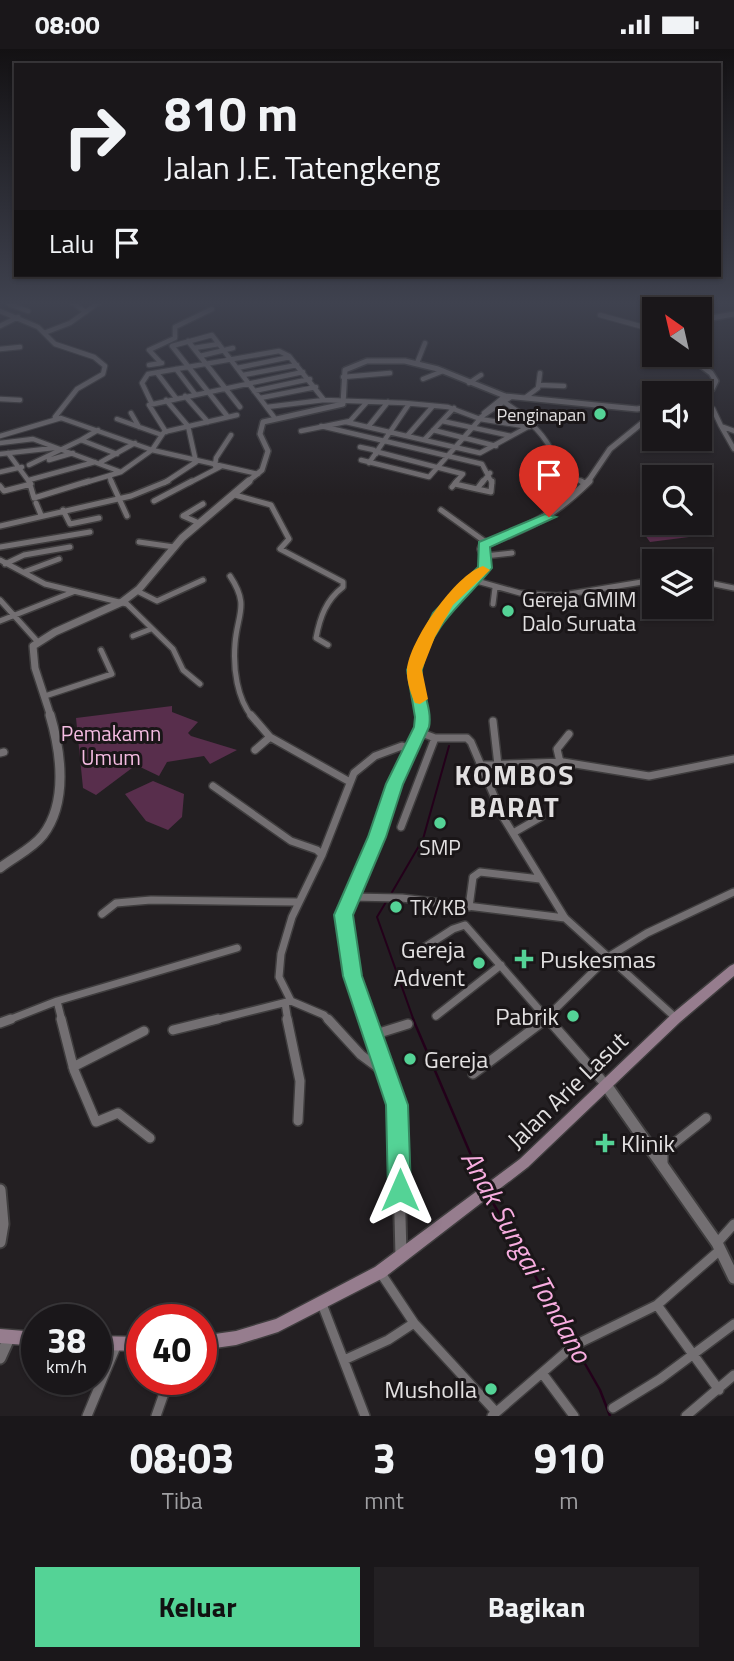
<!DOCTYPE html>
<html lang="id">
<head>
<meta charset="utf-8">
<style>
	body { margin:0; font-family:"Titillium Web",sans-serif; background:#232023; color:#f1f3f6; height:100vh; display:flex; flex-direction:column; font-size:26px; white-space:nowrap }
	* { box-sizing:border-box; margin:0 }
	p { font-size:23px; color:#9f9fa2 }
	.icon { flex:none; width:38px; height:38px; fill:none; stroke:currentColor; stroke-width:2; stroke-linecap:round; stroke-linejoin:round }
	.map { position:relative; height:1367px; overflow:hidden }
	.details { display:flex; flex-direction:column; background:#1a171a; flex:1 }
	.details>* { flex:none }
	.top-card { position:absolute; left:14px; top:14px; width:707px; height:214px; border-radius:0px; box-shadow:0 2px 5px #0004,0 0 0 2px #383639; background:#1a171a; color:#f1f3f6; overflow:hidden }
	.needle { width:46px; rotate:326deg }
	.controls { position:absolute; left:642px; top:248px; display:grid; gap:14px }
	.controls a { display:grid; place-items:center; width:70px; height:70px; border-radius:0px; background:#1a171a; box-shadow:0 2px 5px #0004,0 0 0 2px #383639; font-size:35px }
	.speed { position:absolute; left:21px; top:1255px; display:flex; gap:14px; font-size:35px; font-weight:700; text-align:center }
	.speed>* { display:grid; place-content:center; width:91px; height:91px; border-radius:50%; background:#1a171a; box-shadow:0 2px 5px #0004,0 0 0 2px #383639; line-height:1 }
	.speed small { font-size:18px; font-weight:400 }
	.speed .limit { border:10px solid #d22; background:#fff; color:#111 }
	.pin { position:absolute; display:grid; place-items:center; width:60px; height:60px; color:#fff; margin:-72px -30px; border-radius:50% 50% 50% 0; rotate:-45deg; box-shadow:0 0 7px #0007 }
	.pin .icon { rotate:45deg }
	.me { position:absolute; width:77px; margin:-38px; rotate:0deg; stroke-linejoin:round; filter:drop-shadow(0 0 5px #0008) }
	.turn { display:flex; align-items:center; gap:24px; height:147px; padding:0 35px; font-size:32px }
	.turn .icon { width:91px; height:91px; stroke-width:2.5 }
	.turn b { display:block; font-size:49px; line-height:60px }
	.then { display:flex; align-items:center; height:66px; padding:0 35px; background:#0003; gap:14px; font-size:26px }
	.eta { display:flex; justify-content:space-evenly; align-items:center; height:119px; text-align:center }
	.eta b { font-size:42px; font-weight:700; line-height:49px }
	.button { display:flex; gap:14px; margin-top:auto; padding:14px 35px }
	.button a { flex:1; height:80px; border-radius:0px; background:#54d396; color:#111; font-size:28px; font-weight:700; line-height:80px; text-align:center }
	.button a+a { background:#232023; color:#f1f3f6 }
	.status { display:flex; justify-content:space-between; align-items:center; height:49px; padding:0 35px; background:#1a171a; direction:ltr }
	.status svg { height:19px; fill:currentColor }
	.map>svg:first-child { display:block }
	.green { fill:#582e4c }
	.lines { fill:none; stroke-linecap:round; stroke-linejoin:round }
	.stream-far1 { stroke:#23001a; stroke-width:2 }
	.stream { stroke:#23001a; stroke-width:2.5 }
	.minor-far3-casing { stroke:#3f3d3e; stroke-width:7 }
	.minor-far2-casing { stroke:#3f3d3e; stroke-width:8 }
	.minor-far1-casing { stroke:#3f3d3e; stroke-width:10 }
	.minor-casing { stroke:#3f3d3e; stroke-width:12 }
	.tertiary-far3-casing { stroke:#3f3d3e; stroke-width:8 }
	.tertiary-far2-casing { stroke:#3f3d3e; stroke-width:10 }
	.tertiary-far1-casing { stroke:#3f3d3e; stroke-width:12 }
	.tertiary-casing { stroke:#3f3d3e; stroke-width:15 }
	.secondary-casing { stroke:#3f3d3e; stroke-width:3 }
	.minor-far3 { stroke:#736f72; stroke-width:4.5 }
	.minor-far2 { stroke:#736f72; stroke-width:5 }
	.minor-far1 { stroke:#736f72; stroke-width:7 }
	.minor { stroke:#736f72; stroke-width:9 }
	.tertiary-far3 { stroke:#736f72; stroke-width:5 }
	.tertiary-far2 { stroke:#736f72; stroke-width:7 }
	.tertiary-far1 { stroke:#736f72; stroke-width:9 }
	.tertiary { stroke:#736f72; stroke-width:11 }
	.secondary { fill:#967d8e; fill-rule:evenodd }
	.route { fill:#54d396; stroke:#378962; stroke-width:2 }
	.slow { fill:#f59e0b }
	.poi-dot { fill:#54d396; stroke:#1a1618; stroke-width:2.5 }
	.labels { text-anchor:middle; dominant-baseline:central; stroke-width:6; stroke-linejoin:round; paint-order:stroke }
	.far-poi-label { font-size:18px; fill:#e2e0e1; stroke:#1a1618; text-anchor:end }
	.poi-label { font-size:21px; fill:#e2e0e1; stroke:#1a1618; text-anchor:start }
	.park-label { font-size:21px; fill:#f5bce2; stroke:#1a1618 }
	.near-poi-label { font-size:24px; fill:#e2e0e1; stroke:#1a1618; text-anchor:end }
	.near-street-label { font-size:24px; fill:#e2e0e1; stroke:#1a1618 }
	.district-label { font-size:28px; font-weight:bold; letter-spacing:2px; fill:#e2e0e1; stroke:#1a1618 }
	.near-water-label { font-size:28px; font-style:italic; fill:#f8ade0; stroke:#1a1618 }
</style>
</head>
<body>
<div class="status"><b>08:00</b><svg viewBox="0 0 49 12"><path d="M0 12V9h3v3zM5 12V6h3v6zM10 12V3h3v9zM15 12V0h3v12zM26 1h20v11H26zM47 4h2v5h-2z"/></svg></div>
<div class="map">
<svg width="734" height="1367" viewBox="0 0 734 1367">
	<rect width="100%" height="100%" fill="#231f22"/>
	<!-- green -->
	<path class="green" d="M 654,469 L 654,474 L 687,474 L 697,487 L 650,493 L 642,482 L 642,470 Z
		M 172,657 L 172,663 L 198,673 L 188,684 L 191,687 L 237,701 L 210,715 L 204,707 L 167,713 L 159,727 L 136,716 L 96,746 L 83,739 L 76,669 Z
		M 153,732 L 184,745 L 182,768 L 168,781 L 146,772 L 125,745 Z"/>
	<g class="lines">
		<!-- stream-far1 -->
		<path class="stream-far1" d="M 391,845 L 423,790 L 449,697
			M 386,853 L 377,868 L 414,972"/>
		<!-- stream -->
		<path class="stream" d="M 413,970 L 485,1139
			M 489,1147 L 574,1294
			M 576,1299 L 600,1341 L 610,1367"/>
		<!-- minor-far3 casing -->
		<g class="minor-far3-casing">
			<path id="minor-far3" d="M 73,254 L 86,263
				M 9,255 L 28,262
				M 0,262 L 38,278 L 55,295 L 94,308 L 105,317 L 103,325 L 77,340 L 55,368
				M 600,266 L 647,279 L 654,275
				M 0,277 L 18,268
				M 44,284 L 70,274 L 98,254
				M 188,292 L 240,358
				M 194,299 L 219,295
				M 0,300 L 20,298
				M 200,307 L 233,299
				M 161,314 L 149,301 L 175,289 L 175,278 L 212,260
				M 417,314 L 425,294
				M 149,316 L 162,314
				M 237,319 L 290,308
				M 176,320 L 195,345
				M 157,324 L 176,349
				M 243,326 L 297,316
				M 343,328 L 390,324
				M 423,330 L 443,322
				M 469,334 L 481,326
				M 539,336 L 564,337
				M 254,342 L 310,330
				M 185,347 L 208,373
				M 526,348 L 538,339 L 540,324
				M 260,349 L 316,338
				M 0,350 L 20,351
				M 700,350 L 713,360 L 721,377 L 734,382
				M 166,351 L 188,377 L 196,413
				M 152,355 L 142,334 L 148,325 L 279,302 L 289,307 L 324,351
				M 267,358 L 324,351 L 405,354 L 448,358 L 480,370 L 529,378
				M 131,364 L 139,378
				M 484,364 L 505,347
				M 228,368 L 172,297 L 212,286 L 274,368
				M 481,368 L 511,348
				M 117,370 L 162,386
				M 442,372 L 511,387
				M 346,373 L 480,404 L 535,374 L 504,353
				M 532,376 C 555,395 553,419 584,434
				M 321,377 L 482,415 L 492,434
				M 721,377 L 734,400
				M 368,378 L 388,353
				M 433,381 L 496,397
				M 301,382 L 350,372 L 367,353
				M 166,383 L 149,356 L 303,323
				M 0,387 L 61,369 L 152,401 L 258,425
				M 407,387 L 433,357
				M 81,391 L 98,381
				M 424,391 L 454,359
				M 0,394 L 33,390 L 121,423 L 152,401 L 164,383 L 237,366
				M 360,398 L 374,401 L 376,405
				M 378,403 L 463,425 L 455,434
				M 8,404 L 30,434
				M 0,405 L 54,399
				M 49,411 L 73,404
				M 361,411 L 429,428 L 480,370
				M 101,413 L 135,394
				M 369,414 L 409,355
				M 29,416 L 81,391 L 117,405
				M 215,417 L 216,409 L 231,386
				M 0,423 L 22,418
				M 110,429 L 112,434
				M 29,431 L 95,413
				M 84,434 L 121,423
				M 164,434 L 196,413
				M 189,434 L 220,418
				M 482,434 L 490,424"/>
		</g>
		<!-- minor-far2 casing -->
		<g class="minor-far2-casing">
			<path id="minor-far2" d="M 29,432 L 34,449 L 89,432
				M 111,432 L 127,467
				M 581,432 L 586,435
				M 455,435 L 477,440 L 483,432
				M 0,437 L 4,442 L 31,435
				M 452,438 L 457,432
				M 477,440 L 491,443 L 492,432
				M 235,446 L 271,456 L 289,490 L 280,500 L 343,533 L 343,538 C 326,551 320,568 316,589 L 328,596
				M 154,452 L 192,432
				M 36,454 L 41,466
				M 63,461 L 70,475 L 99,469
				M 441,461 L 487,494
				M 199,474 L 183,467 L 203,455
				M 0,477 L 131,447 L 168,432
				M 139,493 L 174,498
				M 0,498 L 90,483
				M 485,507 L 512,504
				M 0,511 L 45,535 L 127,555 L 173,600 L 183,621 L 200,635
				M 5,515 L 24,506 L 70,498
				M 24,523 L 59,510
				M 230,527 C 250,557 237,565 235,595 C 233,620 237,649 252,668
				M 473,531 L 520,544 L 557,547 L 654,531
				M 700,532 L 734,539
				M 137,542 L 157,552 L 203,531
				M 0,551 L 37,592
				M 493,555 L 495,539
				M 0,572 L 73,543
				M 133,587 L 151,580
				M 45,647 L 112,625 L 101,601"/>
		</g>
		<!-- minor-far1 casing -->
		<g class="minor-far1-casing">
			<path id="minor-far1" d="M 251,666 L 270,688 L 350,733
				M 493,672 L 498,716
				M 419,683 L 435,689 L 467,689 L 471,693 L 503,768 L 565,869 L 676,969
				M 255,701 L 270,688
				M 0,704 L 4,703
				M 560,713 L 557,700 L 569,685
				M 480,716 L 563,713 L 649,727 L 734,710
				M 213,737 L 291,792 L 317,801 L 322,806
				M 401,778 L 435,689
				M 513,784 L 541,768
				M 350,848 L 402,849 L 565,869
				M 469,858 L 473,828 L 480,823 L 540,830
				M 102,865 L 116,854 L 151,851 L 298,853
				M 411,907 L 453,880 L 465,876 L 549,972
				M 57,952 L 237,899
				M 285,954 L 288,972
				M 436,967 L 501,916
				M 6,972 L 57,952 L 62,972
				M 211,972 L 291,952
				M 329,972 L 324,966 L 291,952 L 279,928 L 281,905 L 292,868 L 322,806 L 354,724 L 375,707 L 402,697 L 410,700
				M 543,972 L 608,908 L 647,884 L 734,843"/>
		</g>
		<!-- minor casing -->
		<g class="minor-casing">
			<path id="minor" d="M 61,970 L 74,1021 L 96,1073 L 118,1064 L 150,1089
				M 287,970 L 300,1032 L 298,1072
				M 328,970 L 361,1006 L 384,1023
				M 548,970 L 606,1036
				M 0,974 L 11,970
				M 173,981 L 218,970
				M 376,989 L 376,985 L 408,975
				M 73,1018 L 144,982
				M 473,1025 L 546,970
				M 663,1114 L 663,1103 L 706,1069
				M 717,1194 L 734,1175
				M 380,1223 L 414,1274 L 496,1363
				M 322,1255 L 365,1367
				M 657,1256 L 719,1341
				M 344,1311 L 388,1291 L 414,1274
				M 542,1324 L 574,1367
				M 613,1359 L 660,1330 L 734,1275
				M 87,1367 L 117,1295
				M 156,1367 L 169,1330
				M 492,1367 L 573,1297 L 657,1256 L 720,1201
				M 686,1367 L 734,1326"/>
		</g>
		<!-- tertiary-far3 casing -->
		<g class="tertiary-far3-casing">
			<path id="tertiary-far3" d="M 700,271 L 734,265
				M 687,306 L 711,324 L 716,332 L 712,340 L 700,347
				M 246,434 L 262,421 L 268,402 L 260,385 L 263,373 L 343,355 L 345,321 L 367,312 L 405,312 L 438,320 L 505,347 L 637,360 L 654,357
				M 587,434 L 610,400 L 647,370 L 650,359"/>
		</g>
		<!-- tertiary-far2 casing -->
		<g class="tertiary-far2-casing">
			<path id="tertiary-far2" d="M 51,668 L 35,619 L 33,597 L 55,583 L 122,553 L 139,540 L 182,489 L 249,432
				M 423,668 C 420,654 412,633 415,620 C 422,578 455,546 485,519 L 487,513 L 481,500 L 483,496 C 530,478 552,468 589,432"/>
		</g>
		<!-- tertiary-far1 casing -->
		<g class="tertiary-far1-casing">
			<path id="tertiary-far1" d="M 0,819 C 14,808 32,800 43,786 C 68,753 61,703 50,666
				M 368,972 L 353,927 L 344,866 L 377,788 L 395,735 L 422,678 L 423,666"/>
		</g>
		<!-- tertiary casing -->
		<g class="tertiary-casing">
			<path id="tertiary" d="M 368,970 L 397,1056 L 401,1206
				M 606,1036 L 717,1194 L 734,1229
				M 0,1141 L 3,1175 L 0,1193
				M 0,1309 L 9,1289"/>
		</g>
		<!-- secondary casing -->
		<g class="secondary-casing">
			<path id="secondary" d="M 734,915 L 734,927 L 680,973 L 528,1118 L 385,1228 L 278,1283 L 236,1296 L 201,1301 L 201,1287 L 236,1282 L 276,1270 L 375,1218 L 520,1110 L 672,965 L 730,917 Z
				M 0,1280 L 37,1283 L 37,1297 L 0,1294 Z
				M 96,1287 L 142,1288 L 142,1302 L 96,1301 Z"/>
		</g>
		<!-- minor-far3 -->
		<use href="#minor-far3" class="minor-far3"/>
		<!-- minor-far2 -->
		<use href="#minor-far2" class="minor-far2"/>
		<!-- minor-far1 -->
		<use href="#minor-far1" class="minor-far1"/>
		<!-- minor -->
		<use href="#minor" class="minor"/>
		<!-- tertiary-far3 -->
		<use href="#tertiary-far3" class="tertiary-far3"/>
		<!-- tertiary-far2 -->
		<use href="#tertiary-far2" class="tertiary-far2"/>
		<!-- tertiary-far1 -->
		<use href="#tertiary-far1" class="tertiary-far1"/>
		<!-- tertiary -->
		<use href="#tertiary" class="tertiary"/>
		<!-- secondary -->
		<use href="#secondary" class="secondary"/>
	</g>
	<!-- sky -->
	<linearGradient id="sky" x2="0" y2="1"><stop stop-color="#131113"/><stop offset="0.57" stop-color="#3f424f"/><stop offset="1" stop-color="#3f424f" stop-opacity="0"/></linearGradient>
	<rect width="734" height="446" fill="url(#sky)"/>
	<!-- route -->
	<path class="route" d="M 545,465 L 556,468 L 490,498 L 492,519 C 466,552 431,575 422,620 C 419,638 433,658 429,678 L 403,735 L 386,788 L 353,866 L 362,927 L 408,1056 L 411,1141 L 408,1150 L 400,1153 L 392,1150 L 388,1141 L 386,1056 L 343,927 L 334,866 L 368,788 L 386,735 L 414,678 L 415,668 L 407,621 L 433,564 L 478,518 L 479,493 Z"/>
	<!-- slow -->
	<path class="slow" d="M 483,517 L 490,521 L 453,556 L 435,588 L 422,621 L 428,650 L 420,655 L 415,654 C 411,646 406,630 407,621 C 409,592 456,525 483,517 Z"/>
	<!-- markers -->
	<g class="poi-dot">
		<circle cx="600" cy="365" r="7"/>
		<circle cx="508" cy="562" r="7"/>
		<circle cx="440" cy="774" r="7"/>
		<circle cx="396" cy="858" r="7"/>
		<path d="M520.5 899.5h7v7h7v7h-7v7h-7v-7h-7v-7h7z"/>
		<circle cx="479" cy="914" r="7"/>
		<circle cx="573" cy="967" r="7"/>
		<circle cx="410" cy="1010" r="7"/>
		<path d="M601.5 1083.5h7v7h7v7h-7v7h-7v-7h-7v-7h7z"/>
		<circle cx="491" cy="1340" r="7"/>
	</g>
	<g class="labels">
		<!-- far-poi labels -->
		<g class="far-poi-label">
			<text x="586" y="365">Penginapan</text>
		</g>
		<!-- poi labels -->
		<g class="poi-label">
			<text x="522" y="550">Gereja GMIM<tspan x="522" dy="24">Dalo Suruata</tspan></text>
			<text x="440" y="798" text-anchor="middle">SMP</text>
			<text x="410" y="858">TK/KB</text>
		</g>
		<!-- park labels -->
		<g class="park-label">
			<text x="111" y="684">Pemakamn<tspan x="111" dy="24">Umum</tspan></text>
		</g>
		<!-- near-poi labels -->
		<g class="near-poi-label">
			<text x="465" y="900">Gereja<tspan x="465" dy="28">Advent</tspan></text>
			<text x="540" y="910" text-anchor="start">Puskesmas</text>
			<text x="559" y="967">Pabrik</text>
			<text x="424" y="1010" text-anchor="start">Gereja</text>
			<text x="621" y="1094" text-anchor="start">Klinik</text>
			<text x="477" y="1340">Musholla</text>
		</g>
		<!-- near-street labels -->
		<g class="near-street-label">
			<text transform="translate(567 1041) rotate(-44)">Jalan Arie Lasut</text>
		</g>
		<!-- district labels -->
		<g class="district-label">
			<text x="515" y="725">KOMBOS<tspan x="515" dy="32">BARAT</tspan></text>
		</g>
		<!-- near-water labels -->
		<g class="near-water-label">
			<text transform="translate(527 1207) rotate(61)">Anak Sungai Tondano</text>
		</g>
	</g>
</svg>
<div class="controls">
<a><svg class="needle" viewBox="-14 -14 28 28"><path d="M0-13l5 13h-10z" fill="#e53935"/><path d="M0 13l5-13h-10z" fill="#9f9fa2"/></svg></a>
<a><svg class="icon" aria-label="sound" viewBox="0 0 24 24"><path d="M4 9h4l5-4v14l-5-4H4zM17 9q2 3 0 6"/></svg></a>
<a><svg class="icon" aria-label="search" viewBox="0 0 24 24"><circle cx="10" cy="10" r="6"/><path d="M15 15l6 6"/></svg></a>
<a><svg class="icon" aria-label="layers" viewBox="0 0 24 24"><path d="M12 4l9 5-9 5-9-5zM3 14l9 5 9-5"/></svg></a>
</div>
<div class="speed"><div>38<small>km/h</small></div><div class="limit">40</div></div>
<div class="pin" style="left:549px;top:468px;background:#d93025"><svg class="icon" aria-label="arrive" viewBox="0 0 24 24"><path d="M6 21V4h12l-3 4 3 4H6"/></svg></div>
<svg class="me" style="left:400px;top:1141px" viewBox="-20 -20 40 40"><path d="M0-17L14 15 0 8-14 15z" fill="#54d396" stroke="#fff" stroke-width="4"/></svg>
<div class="top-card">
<div class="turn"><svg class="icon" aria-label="right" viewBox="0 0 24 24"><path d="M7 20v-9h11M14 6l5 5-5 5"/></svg><div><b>810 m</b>Jalan J.E. Tatengkeng</div></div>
<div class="then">Lalu<svg class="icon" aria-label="arrive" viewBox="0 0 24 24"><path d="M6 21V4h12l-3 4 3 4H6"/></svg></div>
</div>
</div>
<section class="details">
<div class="eta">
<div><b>08:03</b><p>Tiba</p></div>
<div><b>3</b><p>mnt</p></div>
<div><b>910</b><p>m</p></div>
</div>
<div class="button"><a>Keluar</a><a>Bagikan</a></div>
</section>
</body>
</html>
